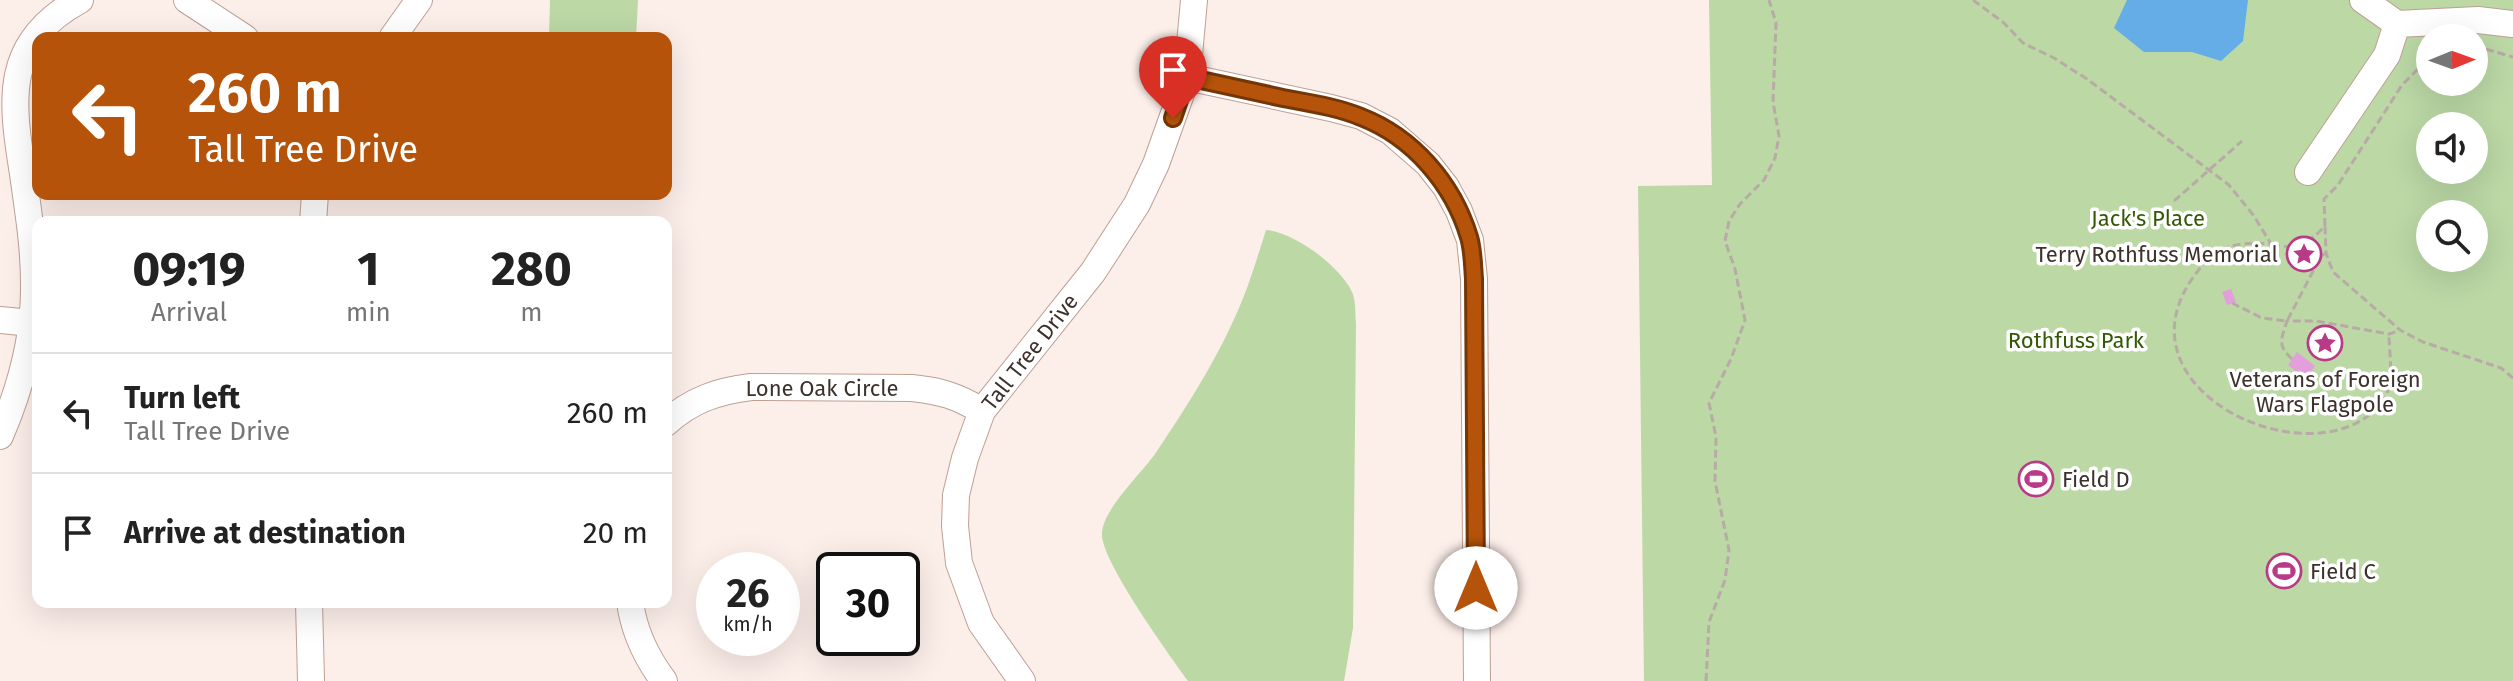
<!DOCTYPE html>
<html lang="en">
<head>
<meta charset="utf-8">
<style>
	body { margin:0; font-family:"Fira Sans",sans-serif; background:#f6f6f6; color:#222; height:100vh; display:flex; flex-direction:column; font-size:30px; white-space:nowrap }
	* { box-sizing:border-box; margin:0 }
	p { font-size:26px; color:#767676 }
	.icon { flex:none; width:44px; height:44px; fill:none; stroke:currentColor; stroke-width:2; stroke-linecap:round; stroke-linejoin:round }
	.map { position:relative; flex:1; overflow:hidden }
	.panel { position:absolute; left:32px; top:216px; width:640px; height:392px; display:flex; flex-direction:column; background:#fff; border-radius:16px; box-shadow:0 8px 32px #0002 }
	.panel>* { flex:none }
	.top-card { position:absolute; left:32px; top:32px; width:640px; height:168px; border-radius:16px; box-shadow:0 8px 32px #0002; background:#b45309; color:#fff; overflow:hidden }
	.needle { width:52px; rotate:89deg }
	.buttons { position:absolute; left:2416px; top:24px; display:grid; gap:16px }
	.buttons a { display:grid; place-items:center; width:72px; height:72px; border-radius:50%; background:#fff; box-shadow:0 8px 32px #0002; font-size:40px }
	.speed { position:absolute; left:696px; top:552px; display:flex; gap:16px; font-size:40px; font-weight:700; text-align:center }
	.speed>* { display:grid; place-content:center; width:104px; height:104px; border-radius:50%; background:#fff; box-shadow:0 8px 32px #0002; line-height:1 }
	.speed small { font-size:20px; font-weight:400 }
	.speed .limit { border:4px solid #111; border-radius:12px; background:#fff; color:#111 }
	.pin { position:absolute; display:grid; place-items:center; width:68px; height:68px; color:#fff; margin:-82px -34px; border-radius:50% 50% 50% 0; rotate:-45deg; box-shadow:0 0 8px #0007 }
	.pin .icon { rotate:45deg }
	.me { position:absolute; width:88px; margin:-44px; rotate:0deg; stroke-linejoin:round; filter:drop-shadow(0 0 6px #0008) }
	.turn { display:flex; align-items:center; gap:28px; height:168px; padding:0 24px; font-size:36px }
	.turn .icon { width:104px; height:104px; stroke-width:2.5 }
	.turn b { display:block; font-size:56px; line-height:68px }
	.eta { display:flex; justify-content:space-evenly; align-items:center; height:136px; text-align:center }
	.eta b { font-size:48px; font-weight:700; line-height:56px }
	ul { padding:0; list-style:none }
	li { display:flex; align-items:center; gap:24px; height:120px; padding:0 24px; border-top:2px solid #e0e0e0 }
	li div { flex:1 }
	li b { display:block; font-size:30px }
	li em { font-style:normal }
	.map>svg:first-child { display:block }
	.green { fill:#bbd8a5; fill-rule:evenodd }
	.water { fill:#64ade6 }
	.building { fill:#e29fdc }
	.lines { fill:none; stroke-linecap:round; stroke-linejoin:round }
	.minor-casing { stroke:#bea094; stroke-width:28 }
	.path { stroke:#b8aba6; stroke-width:3; stroke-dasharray:8 4; stroke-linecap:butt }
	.minor { stroke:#fff; stroke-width:26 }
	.route-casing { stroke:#753606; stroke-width:20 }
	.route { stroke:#b45309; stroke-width:14 }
	.labels { text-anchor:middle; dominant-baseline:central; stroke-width:7; stroke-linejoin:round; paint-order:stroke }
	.park-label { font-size:22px; fill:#345904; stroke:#fff }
	.poi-label { font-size:22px; fill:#3d312c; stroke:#fff; text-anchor:start }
	.street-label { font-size:22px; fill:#3d312c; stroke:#fff }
</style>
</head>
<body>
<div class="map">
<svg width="2513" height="681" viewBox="0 0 2513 681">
	<rect width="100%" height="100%" fill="#fceee9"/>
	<!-- green -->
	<path class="green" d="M 550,0 L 638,0 L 636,38 L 549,38 Z
		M 1709,0 L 2513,0 L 2513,681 L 1644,681 L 1638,186 L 1712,185 ZM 2430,38 L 2474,38 L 2474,82 L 2430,82 ZM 2430,126 L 2474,126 L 2474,170 L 2430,170 ZM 2430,214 L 2474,214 L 2474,258 L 2430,258 Z
		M 1266,230 C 1294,232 1340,266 1352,292 C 1356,300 1355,314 1356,324 L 1353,628 L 1344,681 L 1188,681 C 1170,656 1101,561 1102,534 C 1102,510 1141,474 1155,454 C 1190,402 1225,347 1247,288 C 1254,269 1260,249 1266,230 Z"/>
	<!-- water -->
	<path class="water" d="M 2127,0 L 2248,0 L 2243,41 L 2221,61 L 2192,52 L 2144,52 L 2114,28 Z"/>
	<!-- building -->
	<path class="building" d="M 2231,289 L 2236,302 L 2227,305 L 2222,292 Z
		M 2297,352 L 2315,366 L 2306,379 L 2288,365 Z"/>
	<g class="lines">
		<!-- minor casing -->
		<g class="minor-casing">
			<path id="minor" d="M 187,0 L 245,38
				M 2363,0 L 2397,24 L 2478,20 L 2513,24
				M 392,38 L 419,0
				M 1187,77 L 1331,108 L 1361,116 L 1390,131 L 1428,164 L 1446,187 L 1459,211 L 1470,240 L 1474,279 L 1477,681
				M 2308,172 L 2387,55 L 2397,24
				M 313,222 L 315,194
				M 0,320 L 31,323
				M 666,423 C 691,400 718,391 751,387 L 912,388 C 941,391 957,396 982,411
				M 0,436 C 21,387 35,336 34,283 C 34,246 28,210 23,174 C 11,99 3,42 80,0
				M 309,602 L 311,681
				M 630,602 C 634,632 646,657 664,681
				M 1022,681 L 981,623 L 959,563 L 955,526 L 956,495 L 965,458 L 982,411 L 1093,272 L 1137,204 L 1156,164 L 1187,77 L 1194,0"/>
		</g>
		<!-- path -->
		<path class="path" d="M 1973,0 L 2004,23 L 2023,43 L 2054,58 L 2087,79 L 2229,185 L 2254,216 L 2271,244 C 2230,241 2213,247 2190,282 C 2118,393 2313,481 2380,405 C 2396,387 2389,355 2389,334
			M 2474,48 L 2489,50 L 2513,57
			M 2174,201 L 2242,141
			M 2325,226 L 2324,199 L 2338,185 L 2402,85 L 2418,69 L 2422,56 L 2430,51
			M 2272,244 C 2295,251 2309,243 2325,226 L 2326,253 L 2333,272 L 2400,330 L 2423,342 L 2501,368 L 2513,378
			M 2232,303 L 2262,318 L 2287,321 L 2321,256 L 2326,253
			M 2292,359 C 2277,345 2281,340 2287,321 L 2316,321 L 2389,334 L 2398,331
			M 1706,681 L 1709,622 L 1725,580 L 1729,550 L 1715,481 L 1716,437 L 1709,403 L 1731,359 L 1745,320 L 1735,269 L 1725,241 L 1729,221 L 1740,204 L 1764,180 L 1775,158 L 1779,136 L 1773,102 L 1776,23 L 1769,0"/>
		<!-- minor -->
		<use href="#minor" class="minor"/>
	</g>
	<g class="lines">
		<!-- route casing -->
		<g class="route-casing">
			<path id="route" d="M 1173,118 L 1187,77 C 1219,84 1251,91 1283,98 C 1309,103 1337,107 1361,117 C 1413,137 1453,184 1469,237 C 1473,250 1473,266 1474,279 L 1476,588"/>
		</g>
		<!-- route -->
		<use href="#route" class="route"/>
	</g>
	<!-- icons -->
	<defs>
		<g id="sight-ring" transform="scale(1.8)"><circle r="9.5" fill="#fff" stroke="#b93b88" stroke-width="1.5"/><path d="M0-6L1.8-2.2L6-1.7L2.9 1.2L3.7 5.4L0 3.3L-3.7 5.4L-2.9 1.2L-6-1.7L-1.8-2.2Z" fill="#b93b88"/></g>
		<g id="stadium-ring" transform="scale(1.8)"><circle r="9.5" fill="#fff" stroke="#b93b88" stroke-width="1.5"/><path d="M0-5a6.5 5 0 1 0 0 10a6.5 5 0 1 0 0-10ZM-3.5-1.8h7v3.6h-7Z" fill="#b93b88"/></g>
	</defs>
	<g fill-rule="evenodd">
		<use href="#sight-ring" x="2304" y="254"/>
		<use href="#sight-ring" x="2325" y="343"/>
		<use href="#stadium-ring" x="2036" y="479"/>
		<use href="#stadium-ring" x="2284" y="571"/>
	</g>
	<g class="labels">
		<!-- park labels -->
		<g class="park-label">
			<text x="2148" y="218">Jack's Place</text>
			<text x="2076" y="340">Rothfuss Park</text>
		</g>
		<!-- poi labels -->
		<g class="poi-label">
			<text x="2278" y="254" text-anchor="end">Terry Rothfuss Memorial</text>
			<text x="2325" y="379" text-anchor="middle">Veterans of Foreign<tspan x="2325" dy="25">Wars Flagpole</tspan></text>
			<text x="2062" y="479">Field D</text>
			<text x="2310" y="571">Field C</text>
		</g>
		<!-- street labels -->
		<g class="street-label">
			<text transform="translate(1030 352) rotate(-52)">Tall Tree Drive</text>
			<text x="822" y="388">Lone Oak Circle</text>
		</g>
	</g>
</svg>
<div class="buttons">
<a><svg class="needle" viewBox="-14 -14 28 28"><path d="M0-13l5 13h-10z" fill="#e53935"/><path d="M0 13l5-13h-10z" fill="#767676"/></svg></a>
<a><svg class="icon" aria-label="sound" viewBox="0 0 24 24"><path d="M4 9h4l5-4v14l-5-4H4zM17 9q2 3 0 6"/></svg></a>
<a><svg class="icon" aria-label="search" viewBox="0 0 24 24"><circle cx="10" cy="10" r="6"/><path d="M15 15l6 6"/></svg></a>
</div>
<div class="speed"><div>26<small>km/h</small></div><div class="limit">30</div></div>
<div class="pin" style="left:1173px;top:118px;background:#d93025"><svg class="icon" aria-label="arrive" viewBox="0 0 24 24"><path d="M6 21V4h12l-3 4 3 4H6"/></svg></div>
<svg class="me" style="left:1476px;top:588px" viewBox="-20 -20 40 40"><circle r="19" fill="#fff"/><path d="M0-13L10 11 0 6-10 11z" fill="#b45309"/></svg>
<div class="top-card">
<div class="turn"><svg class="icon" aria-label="left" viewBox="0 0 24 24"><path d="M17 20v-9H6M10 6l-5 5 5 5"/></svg><div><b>260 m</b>Tall Tree Drive</div></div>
</div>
<section class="panel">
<div class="eta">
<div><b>09:19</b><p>Arrival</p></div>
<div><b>1</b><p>min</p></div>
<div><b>280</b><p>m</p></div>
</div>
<ul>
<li><svg class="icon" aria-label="left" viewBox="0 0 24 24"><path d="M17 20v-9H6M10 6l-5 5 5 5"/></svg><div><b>Turn left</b><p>Tall Tree Drive</p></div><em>260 m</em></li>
<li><svg class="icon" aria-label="arrive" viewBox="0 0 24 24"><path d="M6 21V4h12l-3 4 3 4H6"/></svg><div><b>Arrive at destination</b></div><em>20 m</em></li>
</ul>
</section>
</div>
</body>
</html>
